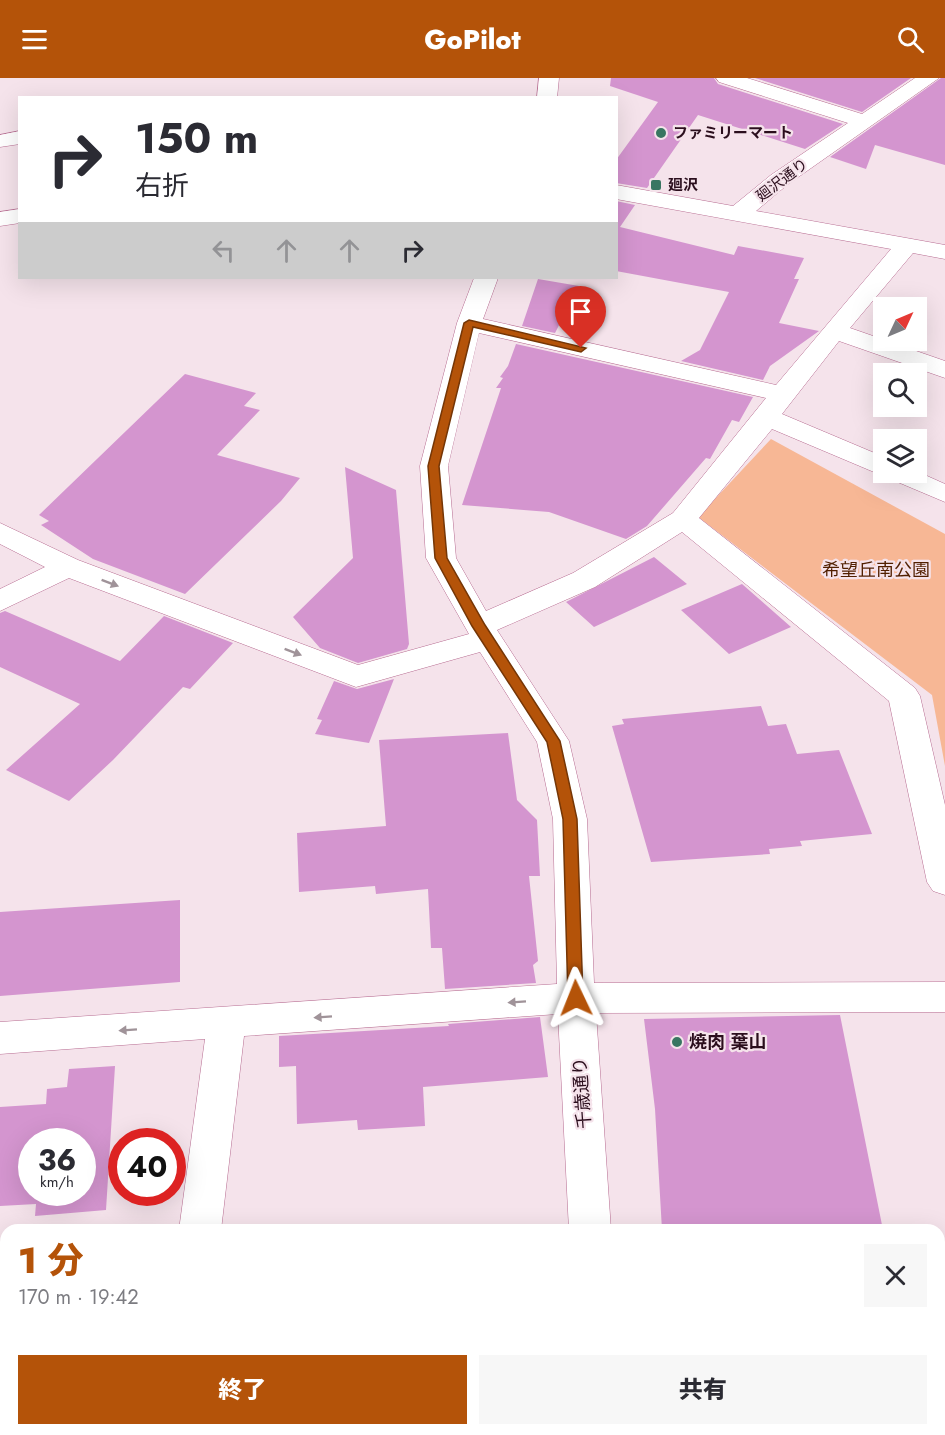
<!DOCTYPE html>
<html lang="ja">
<head>
<meta charset="utf-8">
<style>
	body { margin:0; font-family:Jost,"Noto Sans JP",sans-serif; background:#f7f7f7; color:#2b2b33; height:100vh; display:flex; flex-direction:column; font-size:22px; white-space:nowrap }
	* { box-sizing:border-box; margin:0 }
	p { font-size:20px; color:#7c7c81 }
	.icon { flex:none; width:33px; height:33px; fill:none; stroke:currentColor; stroke-width:2; stroke-linecap:round; stroke-linejoin:round }
	.map { position:relative; flex:1; overflow:hidden }
	.details { position:absolute; left:0px; top:1146px; width:945px; height:212px; display:flex; flex-direction:column; background:#fff; border-radius:18px 18px 0 0; box-shadow:0 6px 24px #0002 }
	.details>* { flex:none }
	.banner { position:absolute; left:18px; top:18px; width:600px; height:183px; border-radius:0px; box-shadow:0 6px 24px #0002; background:#fff; color:#2b2b33; overflow:hidden }
	.needle { width:39px; rotate:46deg }
	.tools { position:absolute; left:873px; top:219px; display:grid; gap:12px }
	.tools a { display:grid; place-items:center; width:54px; height:54px; border-radius:0px; background:#fff; box-shadow:0 6px 24px #0002; font-size:30px }
	.speed { position:absolute; left:18px; top:1050px; display:flex; gap:12px; font-size:30px; font-weight:700; text-align:center }
	.speed>* { display:grid; place-content:center; width:78px; height:78px; border-radius:50%; background:#fff; box-shadow:0 6px 24px #0002; line-height:1 }
	.speed small { font-size:15px; font-weight:400 }
	.speed .limit { border:9px solid #d22; background:#fff; color:#111 }
	.pin { position:absolute; display:grid; place-items:center; width:51px; height:51px; color:#fff; margin:-62px -26px; border-radius:50% 50% 50% 0; rotate:-45deg; box-shadow:0 0 6px #0007 }
	.pin .icon { rotate:45deg }
	.me { position:absolute; width:66px; margin:-33px; rotate:358deg; stroke-linejoin:round; filter:drop-shadow(0 0 4px #0008) }
	.turn { display:flex; align-items:center; gap:21px; height:126px; padding:0 18px; font-size:27px }
	.turn .icon { width:78px; height:78px; stroke-width:2.5 }
	.turn b { display:block; font-size:42px; line-height:51px }
	.lanes { display:flex; align-items:center; height:57px; padding:0 18px; background:#0003; justify-content:center; gap:30px; direction:ltr }
	.lanes .off { opacity:.35 }
	.round { display:grid; place-items:center; flex:none; width:63px; height:63px; border-radius:0px; background:#f7f7f7 }
	.headline { display:flex; align-items:center; justify-content:space-between; height:102px; padding:0 18px }
	h1 { font-size:36px; font-weight:800; line-height:45px; color:#b45309 }
	.primary-button { display:flex; gap:12px; margin-top:auto; padding:12px 18px }
	.primary-button a { flex:1; height:69px; border-radius:0px; background:#b45309; color:#fff; font-size:24px; font-weight:800; line-height:69px; text-align:center }
	.primary-button a+a { background:#f7f7f7; color:#2b2b33 }
	header { display:flex; justify-content:space-between; align-items:center; height:78px; padding:0 18px; background:#b45309; color:#fff; font-size:27px; font-weight:800 }
	.map>svg:first-child { display:block }
	.green { fill:#f7b795 }
	.building { fill:#d495cf; fill-rule:evenodd }
	.lines { fill:none; stroke-linecap:round; stroke-linejoin:round }
	.minor-casing { stroke:#b76c91; stroke-width:1 }
	.minor { fill:#fff; fill-rule:evenodd }
	.oneway { fill:#a09399 }
	.route { fill:#b45309; stroke:#753606; stroke-width:1.5 }
	.poi-dot { fill:#397662; stroke:#f5e3eb; stroke-width:2 }
	.labels { text-anchor:middle; dominant-baseline:central; stroke-width:4.5; stroke-linejoin:round; paint-order:stroke }
	.far-poi-label { font-size:15px; font-weight:bold; fill:#2b0e1d; stroke:#f5e3eb; text-anchor:start }
	.far-street-label { font-size:15px; fill:#2b0e1d; stroke:#f5e3eb }
	.park-label { font-size:18px; fill:#511f00; stroke:#f5e3eb }
	.poi-label { font-size:18px; font-weight:bold; fill:#2b0e1d; stroke:#f5e3eb; text-anchor:start }
	.street-label { font-size:18px; fill:#2b0e1d; stroke:#f5e3eb }
</style>
</head>
<body>
<header><svg class="icon" aria-label="menu" viewBox="0 0 24 24"><path d="M4 6h16M4 12h16M4 18h16"/></svg>GoPilot<svg class="icon" aria-label="search" viewBox="0 0 24 24"><circle cx="10" cy="10" r="6"/><path d="M15 15l6 6"/></svg></header>
<div class="map">
<svg width="945" height="1357" viewBox="0 0 945 1357">
	<rect width="100%" height="100%" fill="#f5e3eb"/>
	<!-- green -->
	<path class="green" d="M 771,361 L 945,456 L 945,688 L 932,617 L 698,439 Z"/>
	<!-- building -->
	<path class="building" d="M 611,0 L 714,0 L 718,6 L 843,46 L 805,71 L 698,37 L 647,110 L 616,105 L 616,82 L 658,24 L 610,8 Z
		M 755,0 L 911,0 L 862,34 Z
		M 941,0 L 945,0 L 945,87 L 875,67 L 866,91 L 830,79 Z
		M 616,123 L 635,127 L 620,149 L 734,177 L 738,168 L 804,180 L 794,201 L 799,201 L 779,245 L 819,253 L 770,288 L 763,302 L 681,283 L 700,272 L 729,214 L 616,193 Z
		M 538,201 L 579,208 L 555,255 L 522,248 Z
		M 516,266 L 753,319 L 739,344 L 732,342 L 710,381 L 706,380 L 647,448 L 626,461 L 549,434 L 462,427 L 501,310 L 496,310 L 503,300 L 500,299 L 508,288 Z
		M 185,296 L 256,315 L 244,328 L 260,332 L 217,377 L 300,400 L 281,423 L 185,516 L 93,481 L 41,447 L 49,443 L 39,437 Z
		M 345,389 L 396,412 L 409,566 L 407,571 L 358,585 L 320,570 L 293,539 L 353,480 Z
		M 654,479 L 687,506 L 594,549 L 566,524 Z
		M 742,506 L 791,549 L 729,576 L 681,532 Z
		M 5,533 L 120,583 L 164,538 L 233,565 L 190,611 L 183,609 L 113,682 L 69,723 L 6,692 L 80,626 L 0,589 L 0,535 Z
		M 394,601 L 369,665 L 315,656 L 322,642 L 317,641 L 334,603 L 357,611 Z
		M 761,628 L 768,648 L 786,646 L 797,676 L 839,672 L 872,756 L 800,763 L 802,768 L 769,771 L 770,776 L 651,784 L 612,648 L 624,646 L 622,641 Z
		M 508,655 L 517,722 L 537,742 L 540,798 L 529,798 L 538,883 L 533,887 L 536,905 L 445,911 L 442,870 L 431,870 L 428,811 L 376,816 L 375,808 L 299,814 L 297,755 L 386,748 L 379,662 Z
		M 180,822 L 180,904 L 0,918 L 0,834 Z
		M 840,937 L 883,1152 L 662,1152 L 655,1031 L 644,941 Z
		M 540,939 L 548,999 L 423,1009 L 425,1048 L 358,1052 L 357,1042 L 297,1046 L 296,988 L 279,989 L 279,958 L 449,948 L 448,946 Z
		M 115,988 L 106,1132 L 35,1138 L 36,1126 L 0,1128 L 0,1029 L 46,1026 L 47,1011 L 67,1009 L 69,991 ZM 32,1064 L 82,1064 L 82,1114 L 32,1114 Z"/>
	<g class="lines">
		<!-- minor casing -->
		<g class="minor-casing">
			<path id="minor" d="M 539,0 L 559,0 L 557,20 L 537,20 Z
				M 716,0 L 747,0 L 862,36 L 915,0 L 939,0 L 787,107 L 756,133 L 945,167 L 945,181 L 913,175 L 850,250 L 945,283 L 945,300 L 839,263 L 782,336 L 884,379 L 884,394 L 916,393 L 945,406 L 945,424 L 772,351 L 699,440 L 915,610 L 920,618 L 945,727 L 945,817 L 933,813 L 927,804 L 889,623 L 682,454 L 595,509 L 497,552 L 569,663 L 587,741 L 594,905 L 945,904 L 945,934 L 596,935 L 611,1152 L 569,1152 L 558,936 L 244,958 L 221,1152 L 179,1152 L 205,961 L 0,976 L 0,944 L 557,906 L 553,741 L 537,664 L 480,574 L 356,609 L 69,500 L 0,533 L 0,511 L 45,489 L 0,466 L 0,445 L 78,482 L 358,587 L 469,556 L 426,480 L 420,388 L 457,245 L 474,200 L 498,200 L 483,241 L 776,307 L 891,171 L 616,121 L 616,107 L 733,128 L 771,97 L 848,45 L 719,4 ZM 479,255 L 766,320 L 673,435 L 573,495 L 486,533 L 456,480 L 448,388 Z
				M 20,53 L 20,66 L 0,69 L 0,57 Z
				M 20,131 L 20,145 L 0,148 L 0,134 Z
				M 153,1352 L 199,1352 L 198,1357 L 152,1357 Z
				M 580,1352 L 626,1352 L 627,1357 L 581,1357 Z"/>
		</g>
		<!-- minor -->
		<use href="#minor" class="minor"/>
	</g>
	<!-- one-way arrows -->
	<defs><path id="oneway-solid" d="M-6-.8H1V-3.2L6.5 0L1 3.2V.8H-6Z" transform="scale(1.5)"/></defs>
	<g class="oneway">
		<use href="#oneway-solid" transform="translate(110 505) rotate(21)"/>
		<use href="#oneway-solid" transform="translate(293 574) rotate(21)"/>
		<use href="#oneway-solid" transform="translate(517 924) rotate(176)"/>
		<use href="#oneway-solid" transform="translate(323 939) rotate(176)"/>
		<use href="#oneway-solid" transform="translate(128 952) rotate(176)"/>
	</g>
	<!-- route -->
	<path class="route" d="M 469,242 L 586,270 L 581,274 L 473,249 L 439,388 L 447,480 L 485,547 L 560,663 L 577,741 L 583,920 L 576,926 L 568,920 L 563,741 L 547,664 L 472,548 L 435,480 L 428,388 L 464,245 Z"/>
	<!-- markers -->
	<g class="poi-dot">
		<circle cx="661" cy="55" r="6"/>
		<rect x="650" y="101" width="12" height="12" rx="3"/>
		<circle cx="677" cy="964" r="6"/>
	</g>
	<g class="labels">
		<!-- far-poi labels -->
		<g class="far-poi-label">
			<text x="673" y="55">ファミリーマート</text>
			<text x="668" y="107">廻沢</text>
		</g>
		<!-- far-street labels -->
		<g class="far-street-label">
			<text transform="translate(782 102) rotate(-37)">廻沢通り</text>
		</g>
		<!-- park labels -->
		<g class="park-label">
			<text x="876" y="492">希望丘南公園</text>
		</g>
		<!-- poi labels -->
		<g class="poi-label">
			<text x="689" y="964">焼肉 葉山</text>
		</g>
		<!-- street labels -->
		<g class="street-label">
			<text transform="translate(582 1015) rotate(-94)">千歳通り</text>
		</g>
	</g>
</svg>
<div class="tools">
<a><svg class="needle" viewBox="-14 -14 28 28"><path d="M0-13l5 13h-10z" fill="#e53935"/><path d="M0 13l5-13h-10z" fill="#7c7c81"/></svg></a>
<a><svg class="icon" aria-label="search" viewBox="0 0 24 24"><circle cx="10" cy="10" r="6"/><path d="M15 15l6 6"/></svg></a>
<a><svg class="icon" aria-label="layers" viewBox="0 0 24 24"><path d="M12 4l9 5-9 5-9-5zM3 14l9 5 9-5"/></svg></a>
</div>
<div class="speed"><div>36<small>km/h</small></div><div class="limit">40</div></div>
<div class="pin" style="left:581px;top:270px;background:#d93025"><svg class="icon" aria-label="arrive" viewBox="0 0 24 24"><path d="M6 21V4h12l-3 4 3 4H6"/></svg></div>
<svg class="me" style="left:576px;top:920px" viewBox="-20 -20 40 40"><path d="M0-17L14 15 0 8-14 15z" fill="#b45309" stroke="#fff" stroke-width="4"/></svg>
<div class="banner">
<div class="turn"><svg class="icon" aria-label="right" viewBox="0 0 24 24"><path d="M7 20v-9h11M14 6l5 5-5 5"/></svg><div><b>150 m</b>右折</div></div>
<div class="lanes"><svg class="icon off" aria-label="left" viewBox="0 0 24 24"><path d="M17 20v-9H6M10 6l-5 5 5 5"/></svg><svg class="icon off" aria-label="ahead" viewBox="0 0 24 24"><path d="M12 20V5M6 11l6-6 6 6"/></svg><svg class="icon off" aria-label="ahead" viewBox="0 0 24 24"><path d="M12 20V5M6 11l6-6 6 6"/></svg><svg class="icon" aria-label="right" viewBox="0 0 24 24"><path d="M7 20v-9h11M14 6l5 5-5 5"/></svg></div>
</div>
<section class="details">
<div class="headline"><div><h1>1 分</h1><p>170 m · 19:42</p></div><a class="round"><svg class="icon" aria-label="close" viewBox="0 0 24 24"><path d="M6 6l12 12M18 6L6 18"/></svg></a></div>
<div class="primary-button"><a>終了</a><a>共有</a></div>
</section>
</div>
</body>
</html>
